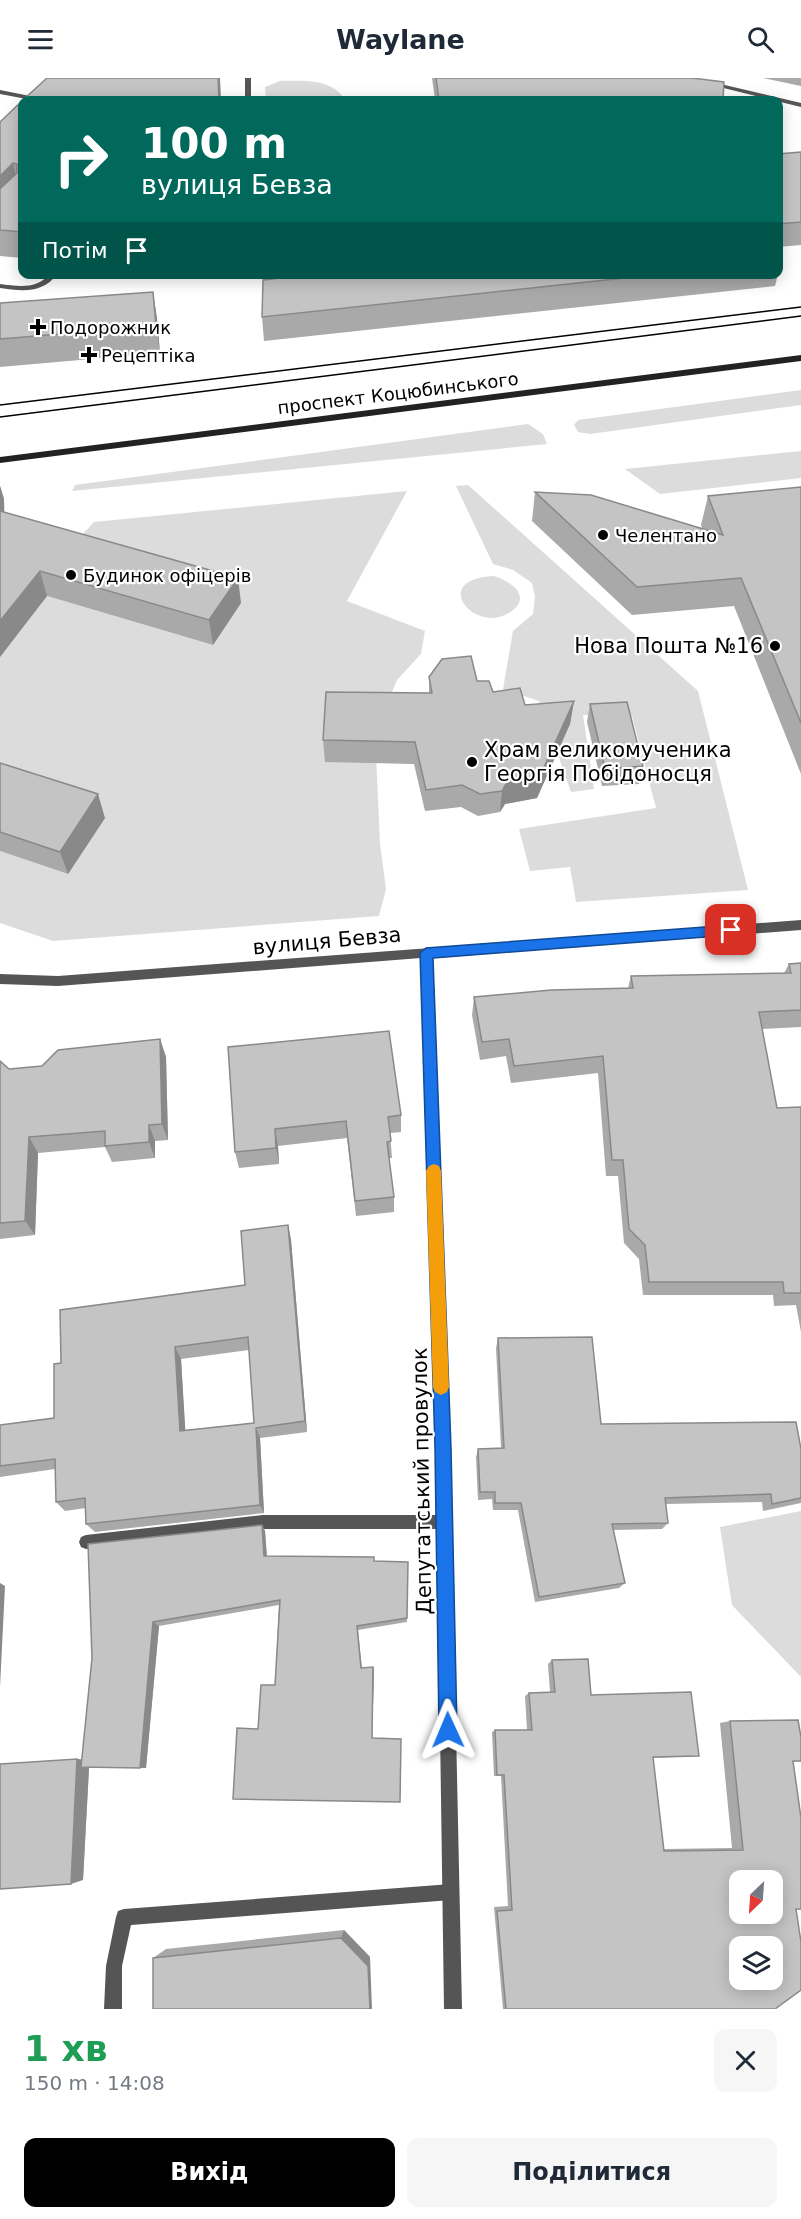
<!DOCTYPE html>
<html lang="uk">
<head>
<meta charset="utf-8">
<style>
	body { margin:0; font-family:"DejaVu Sans",sans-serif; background:#f6f6f7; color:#1f2937; height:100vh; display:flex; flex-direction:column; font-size:22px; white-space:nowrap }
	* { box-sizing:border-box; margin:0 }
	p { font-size:20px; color:#747a83 }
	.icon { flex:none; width:33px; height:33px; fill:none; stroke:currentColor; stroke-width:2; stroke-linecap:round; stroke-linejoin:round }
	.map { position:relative; height:1931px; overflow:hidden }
	.drawer { display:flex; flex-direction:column; background:#fff; flex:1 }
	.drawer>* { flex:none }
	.hud { position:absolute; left:18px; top:18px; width:765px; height:183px; border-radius:12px; box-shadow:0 3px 15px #0003; background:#00695c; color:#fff; overflow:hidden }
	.needle { width:39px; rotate:205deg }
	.controls { position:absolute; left:729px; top:1792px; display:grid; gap:12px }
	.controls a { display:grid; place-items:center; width:54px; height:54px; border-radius:12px; background:#fff; box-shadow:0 3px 15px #0003; font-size:30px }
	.pin { position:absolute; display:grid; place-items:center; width:51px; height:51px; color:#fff; margin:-26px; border-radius:12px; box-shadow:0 3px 9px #0006 }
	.me { position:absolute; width:66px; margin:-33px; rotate:359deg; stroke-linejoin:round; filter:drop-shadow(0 0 4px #0008) }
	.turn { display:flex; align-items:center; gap:21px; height:126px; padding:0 24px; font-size:27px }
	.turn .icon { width:78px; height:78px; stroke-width:2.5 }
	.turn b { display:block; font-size:42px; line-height:51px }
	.then { display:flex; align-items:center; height:57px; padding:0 24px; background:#0003; gap:12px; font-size:22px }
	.round { display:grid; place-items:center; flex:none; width:63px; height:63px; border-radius:12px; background:#f6f6f7 }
	.head { display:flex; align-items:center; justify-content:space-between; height:102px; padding:0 24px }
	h1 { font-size:36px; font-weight:700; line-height:45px; color:#1e9e55 }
	.button { display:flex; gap:12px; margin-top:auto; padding:12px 24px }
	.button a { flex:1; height:69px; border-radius:12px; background:#000; color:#fff; font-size:24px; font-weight:700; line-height:69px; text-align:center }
	.button a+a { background:#f6f6f7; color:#1f2937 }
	header { display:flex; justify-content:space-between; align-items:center; height:78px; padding:0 24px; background:#fff; font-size:27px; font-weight:700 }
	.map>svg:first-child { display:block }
	.green { fill:#dcdcdc }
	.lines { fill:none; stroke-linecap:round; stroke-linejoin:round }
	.lane { fill:#555; fill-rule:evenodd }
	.street { fill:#555; fill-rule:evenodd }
	.secondary { fill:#222; fill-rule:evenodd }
	.tram { stroke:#000; stroke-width:1.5 }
	.wall { fill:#a9a9a9; fill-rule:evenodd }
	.shaded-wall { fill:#898989 }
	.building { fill:#c4c4c4; stroke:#898989; stroke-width:1.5; fill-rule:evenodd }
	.route { fill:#1a73e8; stroke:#114b97; stroke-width:1.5 }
	.slow { fill:#f59e0b }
	.poi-dot { fill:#000; stroke:#fff; stroke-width:2 }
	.labels { text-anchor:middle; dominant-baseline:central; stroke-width:4.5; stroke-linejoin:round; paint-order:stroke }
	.far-poi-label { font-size:18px; fill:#000; stroke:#fff; text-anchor:start }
	.far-street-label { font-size:18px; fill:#000; stroke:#fff }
	.poi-label { font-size:21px; fill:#000; stroke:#fff; text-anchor:end }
	.street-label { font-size:21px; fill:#000; stroke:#fff }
</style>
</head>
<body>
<header><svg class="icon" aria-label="menu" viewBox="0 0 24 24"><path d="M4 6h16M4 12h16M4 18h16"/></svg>Waylane<svg class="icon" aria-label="search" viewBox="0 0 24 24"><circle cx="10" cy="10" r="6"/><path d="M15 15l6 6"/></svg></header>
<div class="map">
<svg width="801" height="1931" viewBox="0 0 801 1931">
	<rect width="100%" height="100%" fill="#fff"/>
	<!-- green -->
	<path class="green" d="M 280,3 C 303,3 332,0 345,22 L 266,22 L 265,9 Z
		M 801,312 L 801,327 L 590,356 L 578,354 L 574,347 L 578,342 Z
		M 528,346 L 543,356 L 547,366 L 72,413 L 75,407 Z
		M 801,373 L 801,400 L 660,416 L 625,391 Z
		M 468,407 L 698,613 L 748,812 L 576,824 L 570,789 L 530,793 L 519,751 L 656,730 L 632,638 L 583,637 L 594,711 L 571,714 L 539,623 L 503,611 L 513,553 L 533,536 L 535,519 L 532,505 L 513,492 L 493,486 L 456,408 Z
		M 407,413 L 347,523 L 425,553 L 421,576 L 397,602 L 375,655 L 380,766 L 386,811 L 379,838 L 53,863 L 0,845 L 0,773 L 68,796 L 0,705 L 0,579 L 47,518 L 213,567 L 241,525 L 65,475 L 94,444 Z
		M 494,498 C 508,502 532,517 513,532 C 478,561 426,501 494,498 Z
		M 801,1433 L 801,1599 L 732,1527 L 720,1449 Z"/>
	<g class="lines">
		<!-- lane -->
		<path class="lane" d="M 245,0 L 251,0 L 251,22 L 245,22 Z
			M 683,0 L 695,0 L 801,25 L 801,29 Z
			M 0,12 L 40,20 L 43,22 L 32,22 L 0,16 Z
			M 49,196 L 57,196 C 43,216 21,213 0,210 L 0,206 C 17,208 37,212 49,196 Z
			M 263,1437 L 445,1437 L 450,1439 L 452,1444 L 450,1449 L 445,1451 L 263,1451 L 86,1471 L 81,1469 L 79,1464 L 81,1459 L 86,1457 Z
			M 451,1806 L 457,1808 L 459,1814 L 457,1820 L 451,1822 L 131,1847 L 122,1888 L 122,1931 L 104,1931 L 106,1888 L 116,1839 L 118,1833 L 124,1831 Z"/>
		<!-- street -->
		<path class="street" d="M 801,842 L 801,852 L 433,880 L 450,1370 L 462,1931 L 444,1931 L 436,1370 L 421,880 L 58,908 L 0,906 L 0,896 L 58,898 Z"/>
		<!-- secondary -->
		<path class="secondary" d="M 801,277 L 801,283 L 0,385 L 0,379 Z"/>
		<!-- tram -->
		<path class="tram" d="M 0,327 L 801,229
			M 0,339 L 801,238"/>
	</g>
	<!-- wall -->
	<path class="wall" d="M 432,0 L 692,0 L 723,22 L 435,22 Z
		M 763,0 L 801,0 L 801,8 Z
		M 22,23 L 22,180 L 0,178 L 0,44 Z
		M 801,74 L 801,167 L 778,169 L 778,76 Z
		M 315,196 L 778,196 L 775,208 L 264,263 L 262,239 Z
		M 153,214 L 157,241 L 160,275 L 0,289 L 0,225 Z
		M 0,408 L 4,421 L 4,434 L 241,525 L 213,567 L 47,518 L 0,579 Z
		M 801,409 L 801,696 L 734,528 L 632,537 L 532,443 L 535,414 L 702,450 L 701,447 L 708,418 Z
		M 429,599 L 477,603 L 493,614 L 525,627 L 574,623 L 570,646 L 537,720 L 505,726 L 500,734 L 478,738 L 461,729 L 425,733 L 414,686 L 325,684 L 323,662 L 429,615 Z
		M 590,626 L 643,688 L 639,706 L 602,708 L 587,644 Z
		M 0,685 L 105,740 L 68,796 L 0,773 Z
		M 801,885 L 801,949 L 762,951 L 777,1030 L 801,1029 L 801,1254 L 796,1227 L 774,1228 L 773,1217 L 643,1217 L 639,1181 L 624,1165 L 618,1098 L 606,1098 L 598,995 L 511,1005 L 506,978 L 480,982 L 472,937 L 474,919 L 628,910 L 631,898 L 784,895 L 789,886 Z
		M 160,961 L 166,979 L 168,1062 L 155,1063 L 155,1080 L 112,1084 L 105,1069 L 38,1075 L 35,1157 L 0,1161 L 0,983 L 9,991 L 42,988 Z
		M 228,969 L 401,1037 L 401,1054 L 390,1055 L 392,1080 L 389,1080 L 394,1119 L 394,1134 L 356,1138 L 347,1060 L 278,1068 L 279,1086 L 239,1090 L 235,1074 Z
		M 288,1147 L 291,1162 L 307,1354 L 260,1360 L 264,1435 L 95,1454 L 86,1446 L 86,1430 L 65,1433 L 56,1424 L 55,1391 L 0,1399 L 0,1347 L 54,1340 L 61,1285 L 245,1207 ZM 249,1272 L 254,1345 L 185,1352 L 181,1281 Z
		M 498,1260 L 601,1346 L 801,1371 L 801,1425 L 763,1433 L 762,1424 L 666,1426 L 668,1445 L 662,1451 L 613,1452 L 625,1505 L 619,1510 L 535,1524 L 518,1432 L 493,1432 L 492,1421 L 478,1422 L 476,1379 L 478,1371 L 501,1370 L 496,1270 Z
		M 262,1447 L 265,1453 L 267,1478 L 375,1483 L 408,1484 L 407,1544 L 358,1552 L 362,1590 L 373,1589 L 374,1592 L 372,1660 L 400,1724 L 258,1651 L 275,1607 L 279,1527 L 159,1548 L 146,1690 L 89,1690 L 83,1802 L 77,1681 L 82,1682 L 92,1580 Z
		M 552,1582 L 591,1617 L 699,1678 L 653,1680 L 664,1771 L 732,1770 L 720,1645 L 730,1643 L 801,1683 L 793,1684 L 796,1831 L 775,1931 L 503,1931 L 494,1829 L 508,1828 L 501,1698 L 494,1698 L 492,1654 L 495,1652 L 527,1652 L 525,1618 L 529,1615 L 550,1614 L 548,1586 Z
		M 344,1852 L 370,1879 L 153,1880 L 166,1871 Z"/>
	<!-- shaded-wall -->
	<path class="shaded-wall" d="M 218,0 L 220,0 L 221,22 L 219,22 Z
		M 13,85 L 19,112 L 0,132 L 0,98 Z
		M 153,214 L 157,241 L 160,275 L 156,248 Z
		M 0,408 L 4,421 L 5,458 L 0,442 Z
		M 40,493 L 47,518 L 0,579 L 0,543 Z
		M 238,500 L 241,525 L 213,567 L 209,542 Z
		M 574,623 L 570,646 L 537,720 L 505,726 L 500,734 L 502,713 L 507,704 Z
		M 98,716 L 105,740 L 68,796 L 60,774 Z
		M 160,961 L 166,979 L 168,1062 L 162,1046 Z
		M 149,1047 L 155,1063 L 155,1080 L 149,1064 Z
		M 275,1051 L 278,1068 L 279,1086 L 276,1070 Z
		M 29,1059 L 38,1075 L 35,1157 L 25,1143 Z
		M 288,1147 L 291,1162 L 307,1354 L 305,1343 Z
		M 175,1269 L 181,1281 L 186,1363 L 180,1353 Z
		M 256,1350 L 260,1360 L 264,1435 L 260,1427 Z
		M 262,1447 L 265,1453 L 267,1483 L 264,1478 Z
		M 0,1505 L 5,1508 L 0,1609 Z
		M 153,1544 L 159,1548 L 146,1690 L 140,1690 Z
		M 373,1589 L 374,1592 L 372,1662 L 372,1660 Z
		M 77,1681 L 89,1682 L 81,1689 L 89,1690 L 83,1802 L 71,1806 Z
		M 344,1852 L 370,1879 L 372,1931 L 370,1931 L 341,1860 Z"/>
	<!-- building -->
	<path class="building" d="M 47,0 L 218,0 L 219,22 L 23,22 Z
		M 436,0 L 692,0 L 724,4 L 723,22 L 439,22 Z
		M 22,23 L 22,154 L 0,152 L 0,111 L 17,95 L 17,86 L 13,85 L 0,98 L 0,44 Z
		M 801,74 L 801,144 L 778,146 L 778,76 Z
		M 315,196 L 661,196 L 262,239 L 263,202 Z
		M 153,214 L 156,248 L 0,261 L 0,225 Z
		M 801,409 L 801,645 L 741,500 L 637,509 L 535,414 L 591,417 L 723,457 L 708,418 Z
		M 0,433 L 238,500 L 209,542 L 40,493 L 0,543 Z
		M 471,578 L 477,603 L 489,603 L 493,614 L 520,610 L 525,627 L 574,623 L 540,698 L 507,704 L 502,713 L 480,716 L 462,707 L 426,712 L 415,664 L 323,662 L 326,614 L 432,615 L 429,599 L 442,581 Z
		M 627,624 L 643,688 L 605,691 L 590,626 Z
		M 0,685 L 98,716 L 60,774 L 0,754 Z
		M 801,885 L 801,932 L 759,934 L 777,1030 L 801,1029 L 801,1215 L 784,1215 L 783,1204 L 649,1204 L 645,1167 L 629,1151 L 623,1082 L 612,1082 L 603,978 L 514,988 L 509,961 L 482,964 L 474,919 L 551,912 L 633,910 L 631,898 L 791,895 L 789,886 Z
		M 389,953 L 401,1037 L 388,1039 L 391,1063 L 387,1064 L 394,1119 L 355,1123 L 346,1043 L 275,1051 L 276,1070 L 235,1074 L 228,969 Z
		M 160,961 L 162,1046 L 149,1047 L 149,1064 L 105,1068 L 105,1053 L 29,1059 L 25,1143 L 0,1145 L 0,983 L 9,991 L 42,988 L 58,972 Z
		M 288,1147 L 305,1343 L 256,1350 L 260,1427 L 86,1446 L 85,1420 L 56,1424 L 55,1381 L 0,1388 L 0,1347 L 54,1340 L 54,1286 L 61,1285 L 60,1232 L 245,1207 L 241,1153 ZM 248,1259 L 254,1345 L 180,1353 L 175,1269 Z
		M 592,1259 L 601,1346 L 796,1344 L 801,1371 L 801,1420 L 772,1426 L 771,1416 L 665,1420 L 668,1445 L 612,1446 L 625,1505 L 539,1519 L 521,1425 L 495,1425 L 495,1414 L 480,1414 L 478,1371 L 504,1370 L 498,1260 Z
		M 262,1447 L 264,1478 L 374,1479 L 374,1483 L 408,1484 L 407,1540 L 357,1548 L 361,1590 L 373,1589 L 372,1660 L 401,1661 L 400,1724 L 233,1721 L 237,1650 L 258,1651 L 261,1607 L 275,1607 L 280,1522 L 153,1544 L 140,1690 L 81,1689 L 92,1580 L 88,1466 Z
		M 588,1581 L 591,1617 L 691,1614 L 699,1678 L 653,1679 L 664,1773 L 743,1772 L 730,1643 L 798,1642 L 801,1659 L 801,1683 L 793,1683 L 801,1740 L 801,1831 L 796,1831 L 801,1864 L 801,1912 L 775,1931 L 506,1931 L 497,1833 L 512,1832 L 504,1697 L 497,1697 L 495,1652 L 532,1652 L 529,1615 L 555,1614 L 552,1582 ZM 740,1803 L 772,1803 L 772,1836 L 740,1836 ZM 740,1869 L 772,1869 L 772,1902 L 740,1902 Z
		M 77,1681 L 71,1806 L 0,1811 L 0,1686 Z
		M 341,1860 L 368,1888 L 370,1931 L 153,1931 L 153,1880 Z"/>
	<!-- route -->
	<path class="route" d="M 731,847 L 737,852 L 731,857 L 433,880 L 451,1370 L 457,1652 L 455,1658 L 448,1661 L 442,1658 L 439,1652 L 435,1370 L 420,875 L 426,870 Z"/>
	<!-- slow -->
	<path class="slow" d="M 434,1086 L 439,1088 L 441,1093 L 449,1309 L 447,1314 L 441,1317 L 435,1314 L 433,1309 L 426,1093 L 429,1088 Z"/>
	<!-- markers -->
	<g class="poi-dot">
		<path d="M35 240h6v6h6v6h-6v6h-6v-6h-6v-6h6z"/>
		<path d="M86 268h6v6h6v6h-6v6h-6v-6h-6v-6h6z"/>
		<circle cx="603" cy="457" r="6"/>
		<circle cx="71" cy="497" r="6"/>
		<circle cx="775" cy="568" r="6"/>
		<circle cx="472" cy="684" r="6"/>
	</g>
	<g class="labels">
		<!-- far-poi labels -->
		<g class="far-poi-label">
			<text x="50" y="249">Подорожник</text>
			<text x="101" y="277">Рецептіка</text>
			<text x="615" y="457">Челентано</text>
			<text x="83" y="497">Будинок офіцерів</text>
		</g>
		<!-- far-street labels -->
		<g class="far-street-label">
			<text transform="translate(398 315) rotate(-7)">проспект Коцюбинського</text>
		</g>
		<!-- poi labels -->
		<g class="poi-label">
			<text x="763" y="568">Нова Пошта №16</text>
			<text x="484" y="672" text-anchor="start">Храм великомученика<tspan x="484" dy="24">Георгія Побідоносця</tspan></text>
		</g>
		<!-- street labels -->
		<g class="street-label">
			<text transform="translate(327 863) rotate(-5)">вулиця Бевза</text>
			<text transform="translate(422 1403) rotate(-91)">Депутатський провулок</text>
		</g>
	</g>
</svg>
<div class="controls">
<a><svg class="needle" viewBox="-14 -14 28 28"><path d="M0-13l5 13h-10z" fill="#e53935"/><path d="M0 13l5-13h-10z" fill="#747a83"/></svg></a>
<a><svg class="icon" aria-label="layers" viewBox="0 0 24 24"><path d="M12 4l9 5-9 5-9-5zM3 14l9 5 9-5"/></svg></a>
</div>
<div class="pin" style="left:731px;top:852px;background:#d93025"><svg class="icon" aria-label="arrive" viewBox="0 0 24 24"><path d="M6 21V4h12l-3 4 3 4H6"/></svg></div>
<svg class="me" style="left:448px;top:1652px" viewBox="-20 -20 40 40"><path d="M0-17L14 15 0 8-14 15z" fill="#1a73e8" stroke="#fff" stroke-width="4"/></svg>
<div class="hud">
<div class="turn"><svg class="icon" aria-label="right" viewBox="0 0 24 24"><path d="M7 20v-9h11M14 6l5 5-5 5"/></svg><div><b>100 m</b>вулиця Бевза</div></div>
<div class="then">Потім<svg class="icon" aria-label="arrive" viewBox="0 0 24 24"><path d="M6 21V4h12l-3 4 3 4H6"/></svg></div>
</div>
</div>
<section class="drawer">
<div class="head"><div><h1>1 хв</h1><p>150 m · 14:08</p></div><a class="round"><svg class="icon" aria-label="close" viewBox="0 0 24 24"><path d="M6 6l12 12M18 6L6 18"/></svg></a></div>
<div class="button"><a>Вихід</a><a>Поділитися</a></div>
</section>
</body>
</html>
